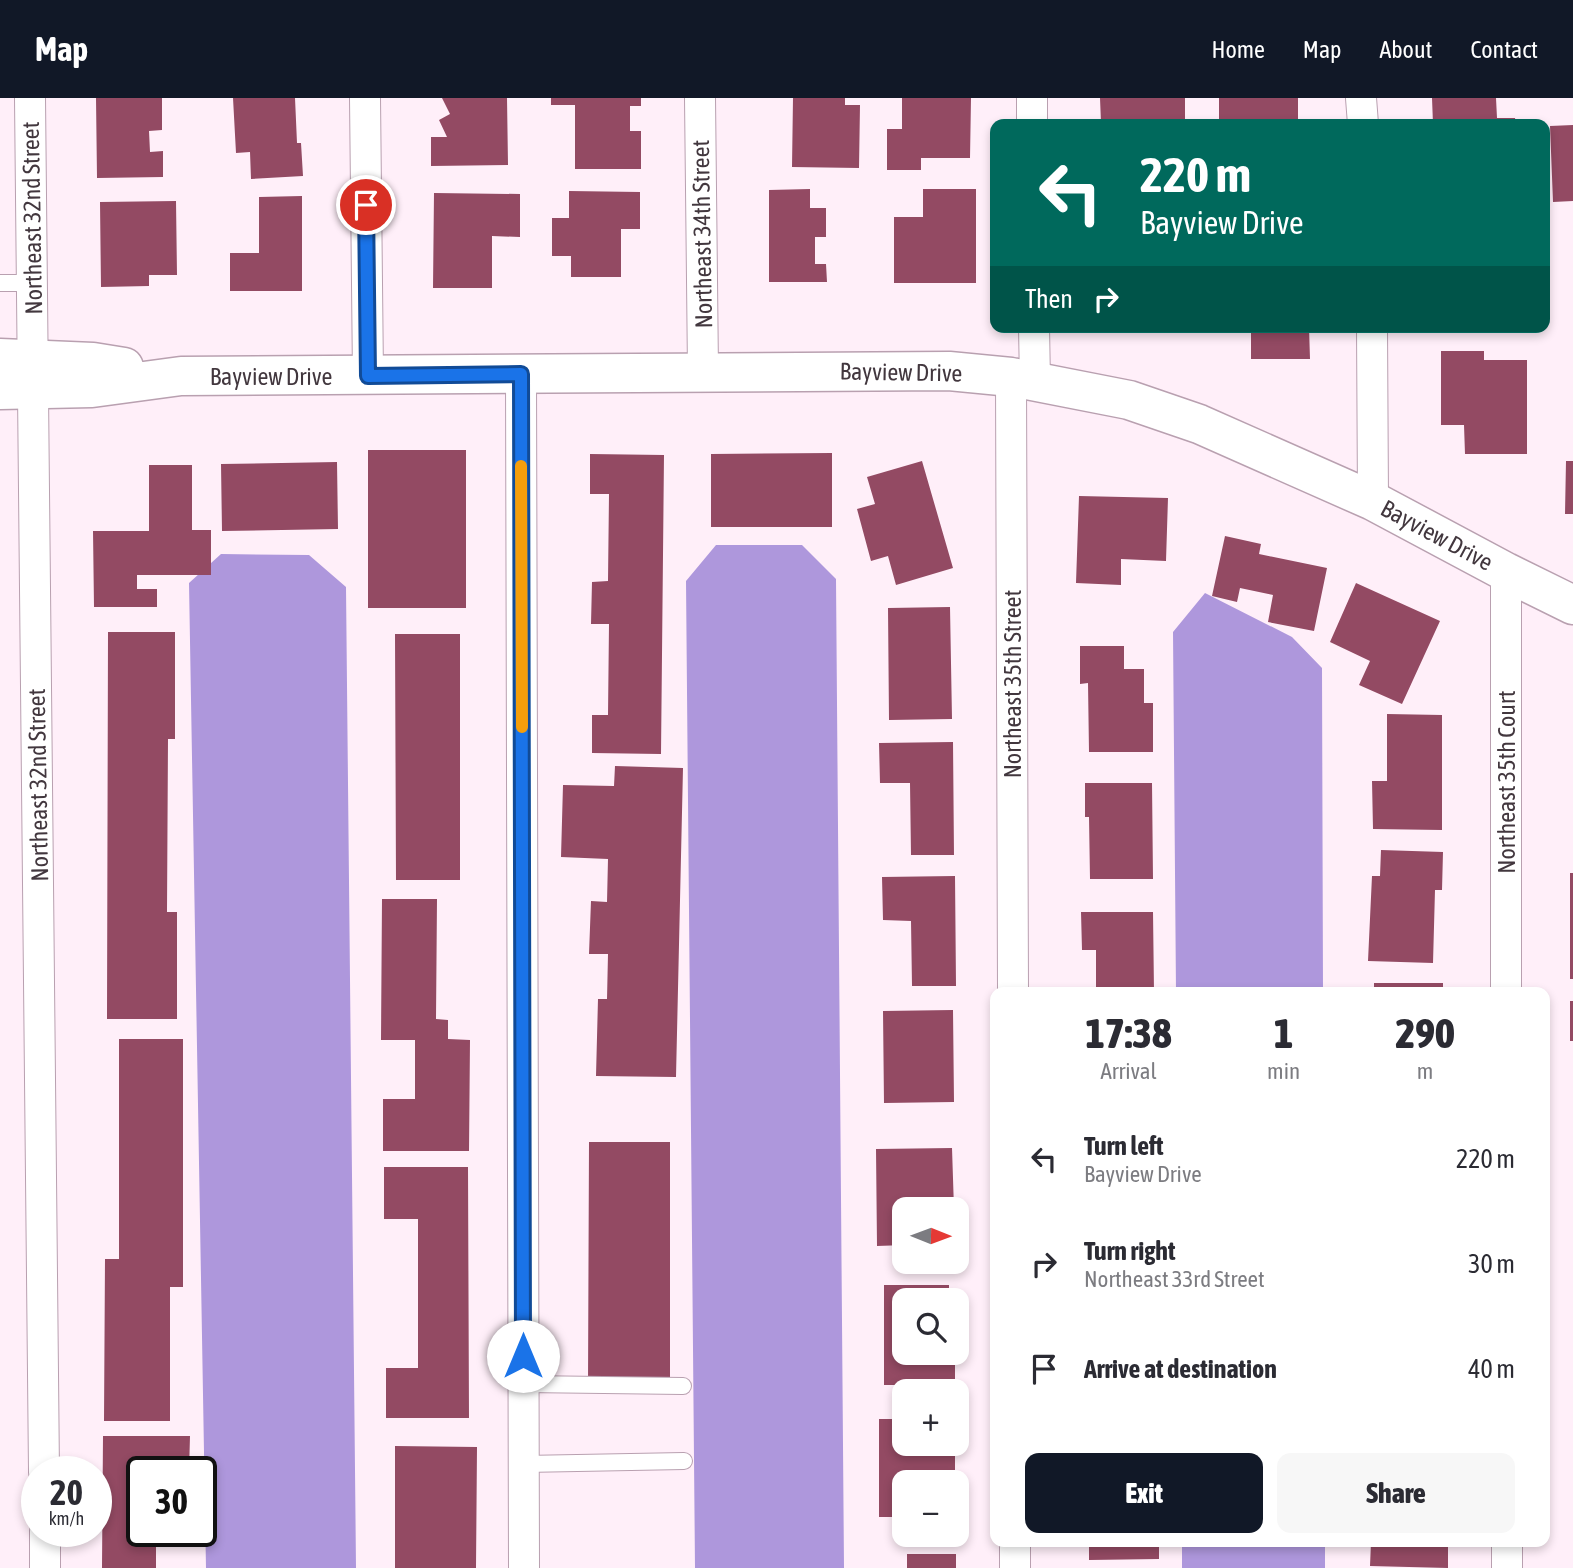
<!DOCTYPE html>
<html lang="en">
<head>
<meta charset="utf-8">
<style>
	body { margin:0; font-family:"Asap Condensed",sans-serif; background:#f7f7f7; color:#2b2b33; height:100vh; display:flex; flex-direction:column; font-size:26px; white-space:nowrap }
	* { box-sizing:border-box; margin:0 }
	p { font-size:23px; color:#7c7c81 }
	.icon { flex:none; width:38px; height:38px; fill:none; stroke:currentColor; stroke-width:2; stroke-linecap:round; stroke-linejoin:round }
	.map { position:relative; flex:1; overflow:hidden }
	.side { position:absolute; left:990px; top:889px; width:560px; height:560px; display:flex; flex-direction:column; background:#fff; border-radius:14px; box-shadow:0 4px 10px #0003 }
	.side>* { flex:none }
	.guide { position:absolute; left:990px; top:21px; width:560px; height:214px; border-radius:14px; box-shadow:0 4px 10px #0003; background:#00695c; color:#fff; overflow:hidden }
	.needle { width:46px; rotate:91deg }
	.tools { position:absolute; left:892px; top:1099px; display:grid; gap:14px }
	.tools a { display:grid; place-items:center; width:77px; height:77px; border-radius:14px; background:#fff; box-shadow:0 4px 10px #0003; font-size:35px }
	.speed { position:absolute; left:21px; top:1358px; display:flex; gap:14px; font-size:35px; font-weight:700; text-align:center }
	.speed>* { display:grid; place-content:center; width:91px; height:91px; border-radius:50%; background:#fff; box-shadow:0 4px 10px #0003; line-height:1 }
	.speed small { font-size:18px; font-weight:400 }
	.speed .limit { border:4px solid #111; border-radius:10px; background:#fff; color:#111 }
	.pin { position:absolute; display:grid; place-items:center; width:60px; height:60px; color:#fff; margin:-30px; border:4px solid #fff; border-radius:50%; box-shadow:0 2px 7px #0007 }
	.me { position:absolute; width:77px; margin:-38px; rotate:0deg; stroke-linejoin:round; filter:drop-shadow(0 0 5px #0008) }
	.turn { display:flex; align-items:center; gap:24px; height:147px; padding:0 35px; font-size:32px }
	.turn .icon { width:91px; height:91px; stroke-width:2.5 }
	.turn b { display:block; font-size:49px; line-height:60px }
	.then { display:flex; align-items:center; height:66px; padding:0 35px; background:#0003; gap:14px; font-size:26px }
	.eta { display:flex; justify-content:space-evenly; align-items:center; height:119px; text-align:center }
	.eta b { font-size:42px; font-weight:800; line-height:49px }
	.button { display:flex; gap:14px; margin-top:auto; padding:14px 35px }
	.button a { flex:1; height:80px; border-radius:14px; background:#111827; color:#fff; font-size:28px; font-weight:800; line-height:80px; text-align:center }
	.button a+a { background:#f7f7f7; color:#2b2b33 }
	ul { padding:0; list-style:none }
	li { display:flex; align-items:center; gap:21px; height:105px; padding:0 35px }
	li div { flex:1 }
	li b { display:block; font-size:26px }
	li em { font-style:normal }
	header { display:flex; align-items:center; gap:42px; box-sizing:border-box; height:98px; padding:0 35px; background:#111827; color:#fff }
	header strong { font-size:33px }
	nav { display:flex; gap:38px; margin-inline-start:auto; font-size:24px }
	.map>svg:first-child { display:block }
	.water { fill:#ae97dc }
	.building { fill:#934a63 }
	.lines { fill:none; stroke-linecap:round; stroke-linejoin:round }
	.lane-casing { stroke:#b9a0b0; stroke-width:18 }
	.street-casing { stroke:#b9a0b0; stroke-width:32 }
	.secondary-casing { stroke:#b9a0b0; stroke-width:41 }
	.lane { stroke:#fff; stroke-width:16 }
	.street { stroke:#fff; stroke-width:30 }
	.secondary { stroke:#fff; stroke-width:38 }
	.route-casing { stroke:#114b97; stroke-width:18 }
	.route { stroke:#1a73e8; stroke-width:12 }
	.slow { stroke:#f59e0b; stroke-width:12 }
	.labels { text-anchor:middle; dominant-baseline:central; stroke-width:7; stroke-linejoin:round; paint-order:stroke }
	.street-label { font-size:24px; fill:#42373e; stroke:#fff }
</style>
</head>
<body>
<header>
<strong>Map</strong>
<nav><a>Home</a><a>Map</a><a>About</a><a>Contact</a></nav>
</header>
<div class="map">
<svg width="1573" height="1470" viewBox="0 0 1573 1470">
	<rect width="100%" height="100%" fill="#ffeff9"/>
	<!-- water -->
	<path class="water" d="M 716,447 L 802,447 L 836,481 L 844,1470 L 695,1470 L 686,483 Z
		M 221,456 L 309,457 L 346,489 L 356,1470 L 206,1470 L 189,485 Z
		M 1205,495 L 1292,539 L 1322,570 L 1323,894 L 1176,894 L 1173,534 Z
		M 1182,1444 L 1325,1444 L 1325,1470 L 1182,1470 Z"/>
	<!-- building -->
	<path class="building" d="M 96,0 L 162,0 L 162,32 L 149,33 L 150,54 L 163,53 L 163,79 L 97,80 Z
		M 233,0 L 295,0 L 297,45 L 301,45 L 303,78 L 251,81 L 250,54 L 236,55 Z
		M 442,0 L 507,0 L 508,67 L 431,68 L 431,39 L 447,39 L 439,22 L 450,16 Z
		M 551,0 L 641,0 L 641,8 L 630,8 L 630,33 L 641,33 L 641,71 L 575,71 L 575,7 L 551,7 Z
		M 793,0 L 845,0 L 845,7 L 860,7 L 859,70 L 792,69 Z
		M 902,0 L 971,0 L 970,60 L 921,60 L 921,72 L 887,72 L 887,31 L 902,31 Z
		M 1100,0 L 1185,0 L 1185,26 L 1101,25 Z
		M 1219,0 L 1298,0 L 1298,26 L 1219,26 Z
		M 1432,0 L 1496,0 L 1497,20 L 1515,20 L 1516,26 L 1433,26 Z
		M 1573,27 L 1573,103 L 1553,104 L 1550,28 Z
		M 810,91 L 810,110 L 826,110 L 826,139 L 815,139 L 815,166 L 826,166 L 827,184 L 769,184 L 769,92 Z
		M 923,91 L 976,91 L 976,185 L 894,185 L 894,119 L 923,119 Z
		M 569,93 L 640,94 L 640,131 L 621,131 L 621,179 L 571,179 L 571,158 L 552,158 L 552,120 L 569,120 Z
		M 434,95 L 520,96 L 520,139 L 492,138 L 492,190 L 433,190 Z
		M 302,98 L 302,193 L 230,193 L 230,155 L 259,155 L 259,99 Z
		M 176,103 L 177,177 L 149,177 L 149,188 L 101,189 L 100,104 Z
		M 1251,229 L 1309,229 L 1310,261 L 1251,261 Z
		M 1441,253 L 1484,253 L 1484,262 L 1527,262 L 1527,356 L 1465,356 L 1464,327 L 1441,327 Z
		M 368,352 L 466,352 L 466,510 L 368,510 Z
		M 832,355 L 832,429 L 711,429 L 711,356 Z
		M 590,356 L 664,357 L 661,656 L 592,655 L 592,617 L 608,617 L 609,526 L 591,526 L 592,484 L 608,483 L 609,396 L 590,396 Z
		M 922,363 L 953,470 L 896,487 L 888,458 L 871,463 L 857,411 L 875,406 L 867,379 Z
		M 1566,363 L 1573,363 L 1573,416 L 1565,416 Z
		M 337,364 L 338,431 L 222,433 L 221,366 Z
		M 149,367 L 192,367 L 192,432 L 211,432 L 211,477 L 137,477 L 137,491 L 157,491 L 157,509 L 94,509 L 93,433 L 149,433 Z
		M 1079,398 L 1168,400 L 1166,463 L 1121,461 L 1121,487 L 1076,485 Z
		M 1225,438 L 1261,446 L 1259,456 L 1327,470 L 1314,533 L 1268,524 L 1273,497 L 1240,490 L 1237,504 L 1212,498 Z
		M 1356,485 L 1440,523 L 1402,606 L 1359,587 L 1370,563 L 1330,544 Z
		M 950,509 L 952,621 L 889,622 L 888,510 Z
		M 108,534 L 175,534 L 175,641 L 168,641 L 167,814 L 177,814 L 177,921 L 107,921 Z
		M 395,536 L 460,536 L 460,782 L 396,782 Z
		M 1080,548 L 1124,548 L 1124,571 L 1144,571 L 1144,605 L 1153,605 L 1153,654 L 1089,654 L 1088,585 L 1080,586 Z
		M 1387,616 L 1442,617 L 1442,732 L 1373,731 L 1372,683 L 1387,683 Z
		M 953,644 L 954,757 L 911,757 L 910,685 L 880,685 L 879,645 Z
		M 615,668 L 683,670 L 676,979 L 596,978 L 598,901 L 607,901 L 608,856 L 589,856 L 591,803 L 607,804 L 608,761 L 561,759 L 563,687 L 614,688 Z
		M 1085,685 L 1152,685 L 1153,781 L 1090,781 L 1089,719 L 1085,719 Z
		M 1381,752 L 1443,754 L 1442,792 L 1435,792 L 1433,865 L 1368,863 L 1372,778 L 1380,778 Z
		M 1570,775 L 1573,775 L 1573,881 L 1570,881 Z
		M 955,778 L 956,888 L 912,888 L 911,823 L 883,822 L 882,779 Z
		M 382,801 L 437,801 L 436,921 L 448,922 L 448,941 L 470,942 L 469,1053 L 383,1053 L 383,1001 L 415,1001 L 415,942 L 381,942 Z
		M 1081,814 L 1153,814 L 1154,894 L 1096,894 L 1096,852 L 1082,852 Z
		M 1374,885 L 1443,885 L 1443,894 L 1374,894 Z
		M 1570,903 L 1573,903 L 1573,943 L 1570,943 Z
		M 953,912 L 954,1004 L 884,1005 L 883,913 Z
		M 119,941 L 183,941 L 183,1189 L 170,1189 L 170,1323 L 104,1323 L 105,1161 L 119,1161 Z
		M 589,1044 L 670,1044 L 670,1285 L 588,1285 Z
		M 952,1050 L 954,1111 L 905,1111 L 905,1147 L 877,1148 L 876,1051 Z
		M 384,1069 L 468,1069 L 469,1320 L 386,1320 L 386,1270 L 418,1270 L 418,1121 L 384,1121 Z
		M 884,1187 L 949,1187 L 949,1202 L 905,1202 L 905,1255 L 955,1255 L 955,1287 L 884,1287 Z
		M 879,1321 L 905,1321 L 905,1346 L 955,1346 L 955,1384 L 905,1384 L 905,1419 L 879,1419 Z
		M 103,1338 L 190,1338 L 189,1374 L 142,1374 L 142,1433 L 156,1433 L 156,1470 L 102,1470 Z
		M 395,1348 L 477,1349 L 476,1470 L 395,1470 Z
		M 1089,1444 L 1159,1444 L 1159,1461 L 1089,1462 Z
		M 1371,1444 L 1448,1444 L 1448,1470 L 1370,1468 Z
		M 907,1456 L 956,1456 L 956,1470 L 907,1470 Z"/>
	<g class="lines">
		<!-- lane casing -->
		<g class="lane-casing">
			<path id="lane" d="M 0,185 L 33,185
				M 524,1286 L 683,1288
				M 524,1366 L 684,1363"/>
		</g>
		<!-- street casing -->
		<g class="street-casing">
			<path id="street" d="M 30,0 L 44,1374
				M 365,0 L 368,278
				M 700,0 L 703,273
				M 1032,0 L 1032,26
				M 1361,0 L 1363,26
				M 1034,229 L 1035,283
				M 1372,229 L 1373,403
				M 521,276 L 524,1470
				M 1011,279 L 1013,894
				M 1506,474 L 1506,894
				M 45,1433 L 45,1470
				M 1015,1444 L 1015,1470
				M 1507,1444 L 1507,1470"/>
		</g>
		<!-- secondary casing -->
		<g class="secondary-casing">
			<path id="secondary" d="M 0,260 L 93,264 L 124,269
				M 0,292 L 92,290 L 181,278 L 949,273 L 1011,279 L 1129,302 L 1199,326 L 1373,403 L 1506,474 L 1573,507"/>
		</g>
		<!-- lane -->
		<use href="#lane" class="lane"/>
		<!-- street -->
		<use href="#street" class="street"/>
		<!-- secondary -->
		<use href="#secondary" class="secondary"/>
	</g>
	<g class="lines">
		<!-- route casing -->
		<g class="route-casing">
			<path id="route" d="M 366,107 L 368,278 L 521,276 L 523,1258"/>
		</g>
		<!-- route -->
		<use href="#route" class="route"/>
		<!-- slow -->
		<path class="slow" d="M 521,368 L 522,629"/>
	</g>
	<g class="labels">
		<!-- street labels -->
		<g class="street-label">
			<text transform="translate(32 120) rotate(-91)">Northeast 32nd Street</text>
			<text transform="translate(702 136) rotate(-91)">Northeast 34th Street</text>
			<text transform="translate(901 274) rotate(1)">Bayview Drive</text>
			<text x="271" y="278">Bayview Drive</text>
			<text transform="translate(1437 437) rotate(28)">Bayview Drive</text>
			<text transform="translate(1012 586) rotate(-90)">Northeast 35th Street</text>
			<text transform="translate(1506 684) rotate(-90)">Northeast 35th Court</text>
			<text transform="translate(38 687) rotate(-91)">Northeast 32nd Street</text>
		</g>
	</g>
</svg>
<div class="tools">
<a><svg class="needle" viewBox="-14 -14 28 28"><path d="M0-13l5 13h-10z" fill="#e53935"/><path d="M0 13l5-13h-10z" fill="#7c7c81"/></svg></a>
<a><svg class="icon" aria-label="search" viewBox="0 0 24 24"><circle cx="10" cy="10" r="6"/><path d="M15 15l6 6"/></svg></a>
<a>+</a>
<a>−</a>
</div>
<div class="speed"><div>20<small>km/h</small></div><div class="limit">30</div></div>
<div class="pin" style="left:366px;top:107px;background:#d93025"><svg class="icon" aria-label="arrive" viewBox="0 0 24 24"><path d="M6 21V4h12l-3 4 3 4H6"/></svg></div>
<svg class="me" style="left:523px;top:1258px" viewBox="-20 -20 40 40"><circle r="19" fill="#fff"/><path d="M0-13L10 11 0 6-10 11z" fill="#1a73e8"/></svg>
<div class="guide">
<div class="turn"><svg class="icon" aria-label="left" viewBox="0 0 24 24"><path d="M17 20v-9H6M10 6l-5 5 5 5"/></svg><div><b>220 m</b>Bayview Drive</div></div>
<div class="then">Then<svg class="icon" aria-label="right" viewBox="0 0 24 24"><path d="M7 20v-9h11M14 6l5 5-5 5"/></svg></div>
</div>
<section class="side">
<div class="eta">
<div><b>17:38</b><p>Arrival</p></div>
<div><b>1</b><p>min</p></div>
<div><b>290</b><p>m</p></div>
</div>
<ul>
<li><svg class="icon" aria-label="left" viewBox="0 0 24 24"><path d="M17 20v-9H6M10 6l-5 5 5 5"/></svg><div><b>Turn left</b><p>Bayview Drive</p></div><em>220 m</em></li>
<li><svg class="icon" aria-label="right" viewBox="0 0 24 24"><path d="M7 20v-9h11M14 6l5 5-5 5"/></svg><div><b>Turn right</b><p>Northeast 33rd Street</p></div><em>30 m</em></li>
<li><svg class="icon" aria-label="arrive" viewBox="0 0 24 24"><path d="M6 21V4h12l-3 4 3 4H6"/></svg><div><b>Arrive at destination</b></div><em>40 m</em></li>
</ul>
<div class="button"><a>Exit</a><a>Share</a></div>
</section>
</div>
</body>
</html>
